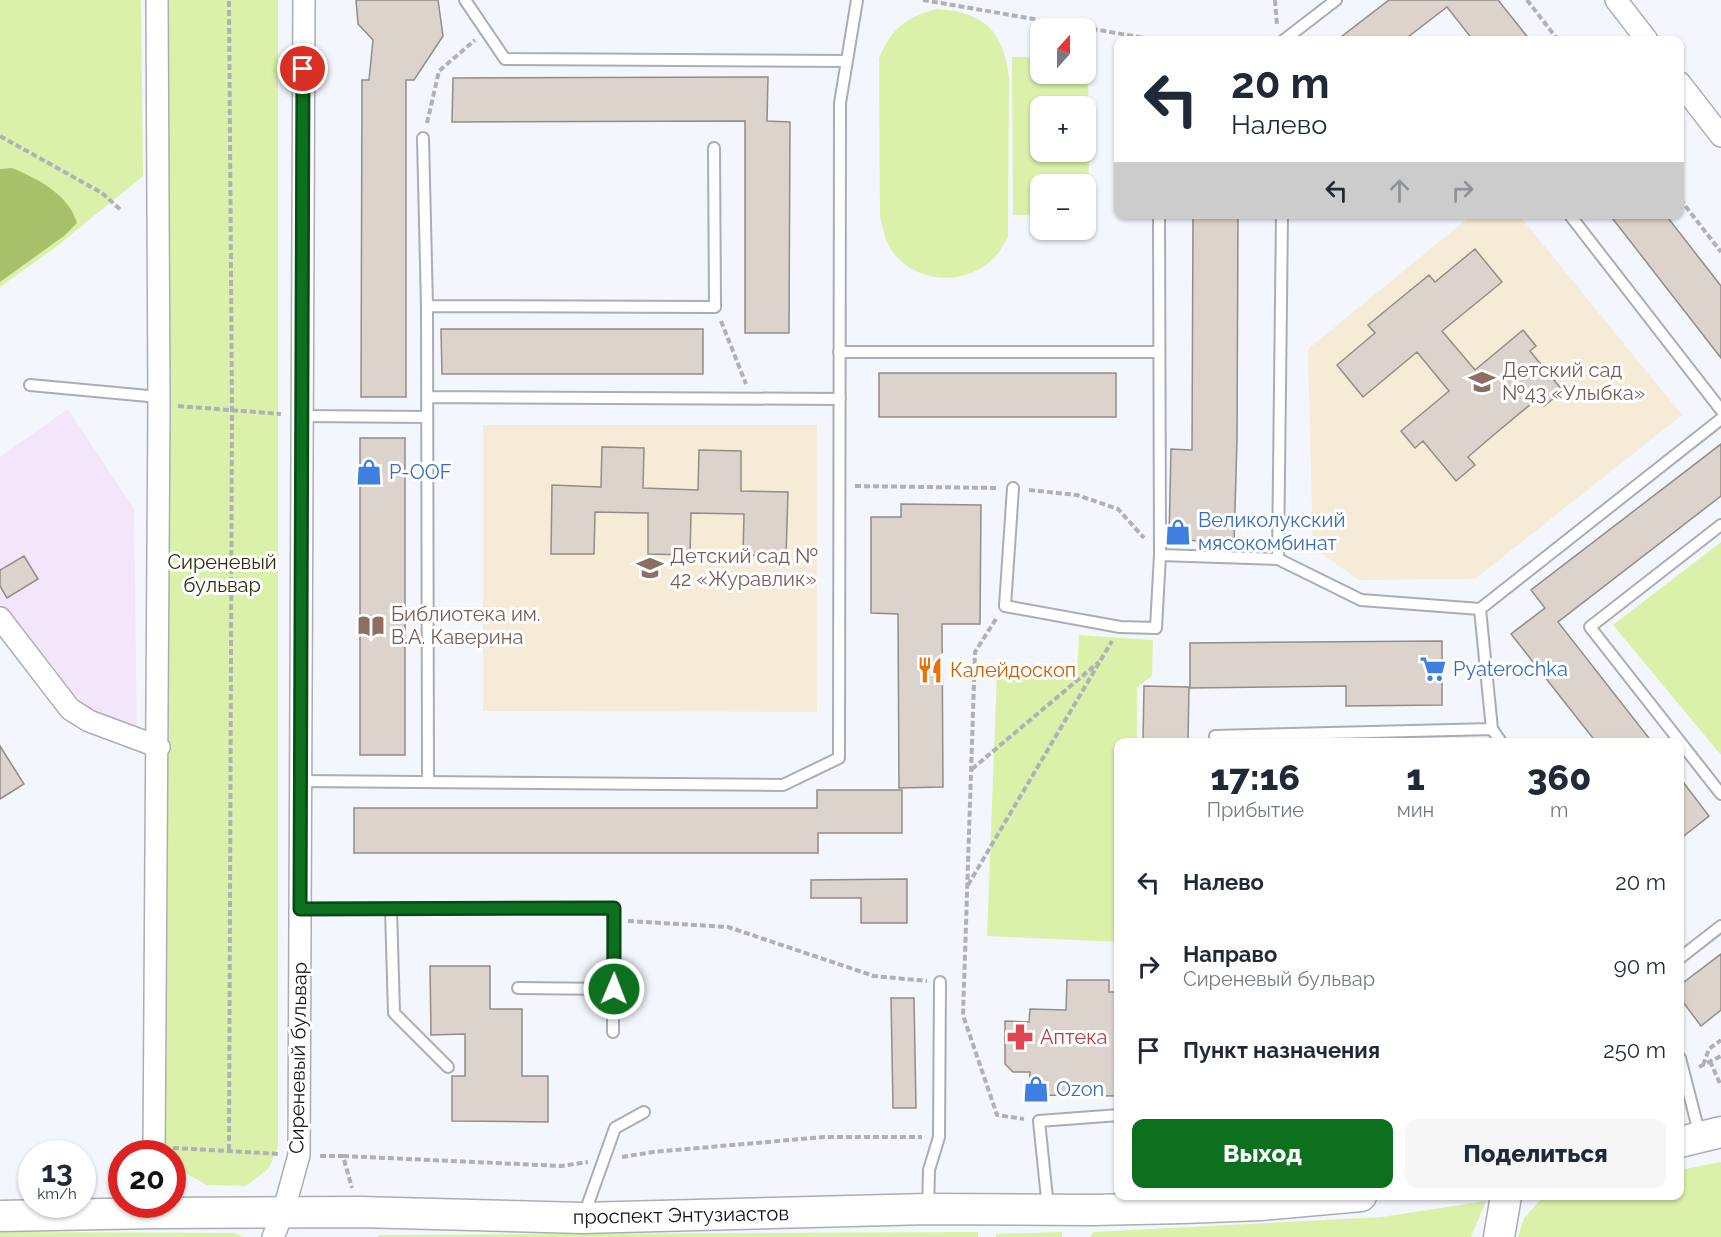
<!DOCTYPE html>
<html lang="ru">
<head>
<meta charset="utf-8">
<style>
	body { margin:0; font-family:Raleway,sans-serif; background:#f6f6f7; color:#1f2937; height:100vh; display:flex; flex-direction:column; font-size:22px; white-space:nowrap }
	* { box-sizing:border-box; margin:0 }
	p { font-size:20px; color:#747a83 }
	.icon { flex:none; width:33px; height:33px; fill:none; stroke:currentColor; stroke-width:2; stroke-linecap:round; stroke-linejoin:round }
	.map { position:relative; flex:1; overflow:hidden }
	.panel { position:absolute; left:1114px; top:738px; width:570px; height:462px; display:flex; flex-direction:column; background:#fff; border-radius:12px; box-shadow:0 2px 4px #0004 }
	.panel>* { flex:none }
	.hud { position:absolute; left:1114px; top:36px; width:570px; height:183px; border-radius:12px; box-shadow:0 2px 4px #0004; background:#fff; color:#1f2937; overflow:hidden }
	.needle { width:39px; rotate:21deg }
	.fabs { position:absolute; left:1030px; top:18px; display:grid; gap:12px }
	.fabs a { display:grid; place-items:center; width:66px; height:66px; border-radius:12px; background:#fff; box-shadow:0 2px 4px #0004; font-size:30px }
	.speed { position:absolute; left:18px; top:1140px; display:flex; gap:12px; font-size:30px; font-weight:700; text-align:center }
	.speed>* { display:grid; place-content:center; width:78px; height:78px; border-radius:50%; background:#fff; box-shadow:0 2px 4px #0004; line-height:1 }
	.speed small { font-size:15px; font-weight:400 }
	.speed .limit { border:9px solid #d22; background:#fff; color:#111 }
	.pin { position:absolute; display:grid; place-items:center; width:51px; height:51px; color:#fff; margin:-26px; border:3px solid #fff; border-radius:50%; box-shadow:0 2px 6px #0007 }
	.me { position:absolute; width:66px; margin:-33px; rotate:1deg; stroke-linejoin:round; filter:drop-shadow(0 0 4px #0008) }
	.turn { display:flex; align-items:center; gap:21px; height:126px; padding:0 18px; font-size:27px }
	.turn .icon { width:78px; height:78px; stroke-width:2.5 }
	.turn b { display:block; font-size:42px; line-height:51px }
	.lanes { display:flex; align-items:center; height:57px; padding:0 18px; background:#0003; justify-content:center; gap:30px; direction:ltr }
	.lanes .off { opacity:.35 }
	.eta { display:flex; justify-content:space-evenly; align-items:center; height:102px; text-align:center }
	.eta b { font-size:36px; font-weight:800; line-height:42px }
	.button { display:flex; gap:12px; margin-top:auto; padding:12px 18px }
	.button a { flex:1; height:69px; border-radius:12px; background:#0d701f; color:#fff; font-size:24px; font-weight:800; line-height:69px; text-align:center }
	.button a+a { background:#f6f6f7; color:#1f2937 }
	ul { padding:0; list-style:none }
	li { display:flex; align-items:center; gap:18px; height:84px; padding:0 18px }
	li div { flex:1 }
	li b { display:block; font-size:22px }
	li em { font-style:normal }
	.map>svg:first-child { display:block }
	.industrial { fill:#f4e6fa }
	.education { fill:#f6ebd6 }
	.green { fill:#dbf1a9; fill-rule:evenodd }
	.forest { fill:#a8c06a }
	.building { fill:#dcd3cd; stroke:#948c86; stroke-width:1.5 }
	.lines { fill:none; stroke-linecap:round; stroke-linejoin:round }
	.service-casing { stroke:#aaadb6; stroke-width:14 }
	.minor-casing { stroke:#aaadb6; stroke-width:24 }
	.secondary-casing { stroke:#aaadb6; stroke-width:33 }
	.path { stroke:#afb1b7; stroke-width:4; stroke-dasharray:6 3; stroke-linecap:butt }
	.service { stroke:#fff; stroke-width:10 }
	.minor { stroke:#fff; stroke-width:21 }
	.secondary { stroke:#fff; stroke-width:30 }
	.route-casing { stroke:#084914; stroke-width:15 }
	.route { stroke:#0d701f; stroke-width:10 }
	.labels { text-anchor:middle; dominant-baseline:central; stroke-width:6; stroke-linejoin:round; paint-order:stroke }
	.education-label { font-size:20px; fill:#785e54; stroke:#fff; text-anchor:start }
	.shop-label { font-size:20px; fill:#366cbe; stroke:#fff; text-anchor:start }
	.park-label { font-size:20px; fill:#28310c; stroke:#fff }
	.food-label { font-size:20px; fill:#c56008; stroke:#fff; text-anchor:start }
	.health-label { font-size:20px; fill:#be3a42; stroke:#fff; text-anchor:start }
	.street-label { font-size:20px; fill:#101114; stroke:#fff }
</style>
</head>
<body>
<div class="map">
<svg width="1721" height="1237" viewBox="0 0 1721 1237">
	<rect width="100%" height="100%" fill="#f3f6fd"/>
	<!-- industrial -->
	<path class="industrial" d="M 68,409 L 134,509 L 137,743 L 71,717 L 0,621 L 0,457 Z"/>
	<!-- education -->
	<path class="education" d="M 1472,215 L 1519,215 L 1682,415 L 1475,579 L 1359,580 L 1313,548 L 1308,349 Z
		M 483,425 L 817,425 L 817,712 L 483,711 Z"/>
	<!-- green -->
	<path class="green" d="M 0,0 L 141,0 L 143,176 L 56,247 L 0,287 L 0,282 L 64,236 L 12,168 L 0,169 Z
		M 168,0 L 278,0 L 278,1147 L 269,1168 L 246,1186 L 207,1185 L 180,1170 L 173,1159 L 172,1154 L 169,1153 L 164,1146 Z
		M 936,9 C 984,12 1003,30 1009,77 L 1008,237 C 1004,244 1000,252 995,257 C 969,285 920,285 895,255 C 886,244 883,230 880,216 L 879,58 C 892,28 905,18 936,9 Z
		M 1012,57 L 1041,57 L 1041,74 L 1086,74 L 1086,57 L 1088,57 L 1089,215 L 1086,215 L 1086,184 L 1041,184 L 1041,215 L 1013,215 ZM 1041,106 L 1086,106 L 1086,152 L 1041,152 Z
		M 1721,542 L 1721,755 L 1613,625 Z
		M 1079,635 L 1153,640 L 1152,676 L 1137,687 L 1137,742 L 1119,742 L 1119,942 L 987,936 L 997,672 L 1077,673 Z
		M 1721,1162 L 1721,1237 L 1518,1237 L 1524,1218 L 1544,1196 L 1680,1196 L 1680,1170 Z
		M 1486,1201 L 1471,1237 L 1091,1237 L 1093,1232 L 1382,1217 Z
		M 0,1232 L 235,1233 L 243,1237 L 0,1237 Z
		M 978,1232 L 978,1237 L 378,1237 L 378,1235 Z
		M 1062,1232 L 1062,1237 L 996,1237 L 996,1234 Z"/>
	<!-- forest -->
	<path class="forest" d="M 12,168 C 38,179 68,194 77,223 L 64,236 L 0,282 L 0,169 Z"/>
	<!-- building -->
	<path class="building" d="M 356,0 L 438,0 L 443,36 L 414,80 L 406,80 L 406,397 L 361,397 L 362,80 L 369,80 L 373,40 L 358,24 Z
		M 1389,0 L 1498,0 L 1530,40 L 1473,40 L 1447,7 L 1404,40 L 1337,40 Z
		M 768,77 L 767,121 L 790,122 L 789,333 L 745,333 L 745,121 L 452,122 L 453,78 Z
		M 1193,214 L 1238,214 L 1237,440 L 1234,543 L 1169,539 L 1171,449 L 1192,450 Z
		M 1609,214 L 1665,214 L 1721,286 L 1721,358 Z
		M 1475,249 L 1502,282 L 1442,331 L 1475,370 L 1523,330 L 1536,346 L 1530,351 L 1563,391 L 1544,406 L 1538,398 L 1490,438 L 1468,457 L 1475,465 L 1456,481 L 1423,441 L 1415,448 L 1401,431 L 1449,391 L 1417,352 L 1363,397 L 1337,365 L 1375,333 L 1368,325 L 1429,275 L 1435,282 Z
		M 441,329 L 703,329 L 703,374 L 442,374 Z
		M 879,373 L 1116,373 L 1116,417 L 879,417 Z
		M 360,438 L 405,438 L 405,755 L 360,755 Z
		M 1721,444 L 1721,496 L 1558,622 L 1652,742 L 1596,742 L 1511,634 L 1545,608 L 1531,590 Z
		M 602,447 L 644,448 L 643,488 L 698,490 L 699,450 L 741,451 L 741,491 L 788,492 L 786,556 L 743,555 L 744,514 L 691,513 L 690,555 L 648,554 L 648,513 L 595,512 L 594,554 L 551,554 L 552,485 L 601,487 Z
		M 901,504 L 981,505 L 980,624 L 942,624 L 943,787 L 899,788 L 898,614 L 871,613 L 871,517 L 901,517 Z
		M 24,556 L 38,579 L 7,598 L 0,586 L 0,570 Z
		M 1442,641 L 1442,705 L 1346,706 L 1346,686 L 1190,688 L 1190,643 Z
		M 1144,686 L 1189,687 L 1188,742 L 1143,742 Z
		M 0,746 L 24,784 L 0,799 Z
		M 1680,778 L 1709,816 L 1680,839 Z
		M 817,790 L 902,790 L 902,833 L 818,833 L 818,853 L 354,853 L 354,808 L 817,808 Z
		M 907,879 L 907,923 L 861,923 L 861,898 L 811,898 L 811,880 Z
		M 1721,954 L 1721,1010 L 1701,1026 L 1680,998 L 1680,985 Z
		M 430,966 L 490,966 L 490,1009 L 522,1009 L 522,1076 L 548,1076 L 548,1122 L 452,1121 L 452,1076 L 465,1076 L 465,1034 L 431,1035 Z
		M 1067,980 L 1109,980 L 1109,992 L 1119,992 L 1119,1096 L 1029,1095 L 1030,1072 L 1013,1072 L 1005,1064 L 1005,1021 L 1029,1022 L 1030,1009 L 1066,1010 Z
		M 891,998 L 914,998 L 916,1108 L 893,1108 Z"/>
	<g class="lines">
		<!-- service casing -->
		<g class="service-casing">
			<path id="service" d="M 465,0 L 505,59 L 847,61
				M 1284,40 L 1336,0
				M 423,138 L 427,306 L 428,782
				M 1159,214 L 1160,555
				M 1282,214 L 1278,559 L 1361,600 L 1480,609 L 1721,419
				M 1569,214 L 1721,410
				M 427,306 L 715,307 L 714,148
				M 839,352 L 1159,352
				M 30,385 L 159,397
				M 427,397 L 840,399
				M 302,416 L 427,417
				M 1013,488 L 1005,606 L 1120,627 L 1156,628 L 1160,555 L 1278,559
				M 1721,525 L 1590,627 L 1721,794
				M 1480,609 L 1492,729
				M 1215,742 L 1215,736 L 1492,729 L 1501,742
				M 300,781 L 783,785 L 839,758 L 840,103 L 857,0
				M 300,909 L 613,908 L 613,1032
				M 391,909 L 394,1013 L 448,1067
				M 1680,958 L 1721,926
				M 518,988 L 614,989
				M 1680,1058 L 1700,1136
				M 1048,1208 L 1039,1121 L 1119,1115
				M 928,1209 L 929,1170 L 939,1137 L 940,982
				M 584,1215 L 615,1128 L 644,1112"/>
		</g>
		<!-- minor casing -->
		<g class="minor-casing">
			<path id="minor" d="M 1616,0 L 1647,40
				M 1680,83 L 1721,136
				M 0,618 L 70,709 L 89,721 L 159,747
				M 154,1154 L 159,405 L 157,0
				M 273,1237 L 283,1213 L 299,1155 L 304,0"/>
		</g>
		<!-- secondary casing -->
		<g class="secondary-casing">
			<path id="secondary" d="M 1680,1142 L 1721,1132
				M 0,1216 L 156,1213 L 359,1212 L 582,1218 L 928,1209 L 1092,1210 L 1183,1208 L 1261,1205 L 1361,1196
				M 1499,1237 L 1506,1196"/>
		</g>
		<!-- path -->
		<path class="path" d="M 923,0 L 1157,40
			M 1275,0 L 1277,25
			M 1527,0 L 1558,40
			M 427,123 L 439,71 L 475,40
			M 0,136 L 102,193 L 122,211
			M 1680,199 L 1721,252
			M 721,321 L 746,384
			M 178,406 L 281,414
			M 855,486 L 998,488
			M 1029,490 L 1077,495 L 1118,509 L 1144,538
			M 996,619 L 975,652 L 963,1015 L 997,1115 L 1024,1119
			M 972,769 L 1099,662
			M 968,885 L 1112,641
			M 628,921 L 728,927 L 874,976 L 927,981
			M 1710,1061 L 1721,1086
			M 1703,1065 L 1709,1049 L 1721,1040
			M 1699,1067 L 1721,1056
			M 173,1148 L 280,1154
			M 229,1150 L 232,410 L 229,0
			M 320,1156 L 343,1156 L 352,1188
			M 343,1156 L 561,1166 L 588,1162
			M 622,1157 L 653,1152 L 824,1137 L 922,1137"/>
		<!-- service -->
		<use href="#service" class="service"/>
		<!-- minor -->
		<use href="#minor" class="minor"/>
		<!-- secondary -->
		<use href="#secondary" class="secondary"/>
	</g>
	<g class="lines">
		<!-- route casing -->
		<g class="route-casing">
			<path id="route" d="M 303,69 L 300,909 L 614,908 L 614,989"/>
		</g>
		<!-- route -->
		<use href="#route" class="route"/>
	</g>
	<!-- icons -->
	<defs>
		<g id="school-bare" transform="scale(2.07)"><path d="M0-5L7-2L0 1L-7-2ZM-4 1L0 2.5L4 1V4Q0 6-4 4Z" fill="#8d6e63" stroke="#fff" stroke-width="2.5" paint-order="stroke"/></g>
		<g id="shop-bare" transform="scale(2.07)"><path d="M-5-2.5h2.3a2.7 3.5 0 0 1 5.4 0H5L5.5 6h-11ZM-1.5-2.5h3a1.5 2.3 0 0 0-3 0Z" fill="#3f7fe0" stroke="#fff" stroke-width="2.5" paint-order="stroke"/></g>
		<g id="library-bare" transform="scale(2.07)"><path d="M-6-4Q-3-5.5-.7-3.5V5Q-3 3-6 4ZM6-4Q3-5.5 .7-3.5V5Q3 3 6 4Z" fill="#8d6e63" stroke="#fff" stroke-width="2.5" paint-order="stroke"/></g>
		<g id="supermarket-bare" transform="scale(2.07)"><path d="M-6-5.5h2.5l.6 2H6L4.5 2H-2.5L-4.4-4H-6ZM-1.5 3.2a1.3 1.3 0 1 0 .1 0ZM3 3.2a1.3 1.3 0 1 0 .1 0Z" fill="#3f7fe0" stroke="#fff" stroke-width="2.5" paint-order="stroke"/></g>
		<g id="restaurant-bare" transform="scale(2.07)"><path d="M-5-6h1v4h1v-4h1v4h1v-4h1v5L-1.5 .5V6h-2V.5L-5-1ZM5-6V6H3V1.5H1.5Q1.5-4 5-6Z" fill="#e8710a" stroke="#fff" stroke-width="2.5" paint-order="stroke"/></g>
		<g id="pharmacy-bare" transform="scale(2.07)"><path d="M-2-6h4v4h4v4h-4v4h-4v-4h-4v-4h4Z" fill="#e0444e" stroke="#fff" stroke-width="2.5" paint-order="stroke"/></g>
	</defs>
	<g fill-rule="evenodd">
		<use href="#school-bare" x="1482" y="382"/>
		<use href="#shop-bare" x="369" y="472"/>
		<use href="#shop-bare" x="1178" y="532"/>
		<use href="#school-bare" x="650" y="568"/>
		<use href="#library-bare" x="371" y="626"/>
		<use href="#supermarket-bare" x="1433" y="669"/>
		<use href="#restaurant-bare" x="930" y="670"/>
		<use href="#pharmacy-bare" x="1020" y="1037"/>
		<use href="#shop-bare" x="1036" y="1089"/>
	</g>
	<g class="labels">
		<!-- education labels -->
		<g class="education-label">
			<text x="1502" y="370">Детский сад<tspan x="1502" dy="23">№43 «Улыбка»</tspan></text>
			<text x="670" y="556">Детский сад №<tspan x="670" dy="23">42 «Журавлик»</tspan></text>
			<text x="391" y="614">Библиотека им.<tspan x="391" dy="23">В.А. Каверина</tspan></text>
		</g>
		<!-- shop labels -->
		<g class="shop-label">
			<text x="389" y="472">P-OOF</text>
			<text x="1198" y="520">Великолукский<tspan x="1198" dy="23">мясокомбинат</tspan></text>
			<text x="1453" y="669">Pyaterochka</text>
			<text x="1056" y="1089">Ozon</text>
		</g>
		<!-- park labels -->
		<g class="park-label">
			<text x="222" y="562">Сиреневый<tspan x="222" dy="23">бульвар</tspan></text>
		</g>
		<!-- food labels -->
		<g class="food-label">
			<text x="950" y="670">Калейдоскоп</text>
		</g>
		<!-- health labels -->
		<g class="health-label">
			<text x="1040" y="1037">Аптека</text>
		</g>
		<!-- street labels -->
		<g class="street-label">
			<text transform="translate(298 1058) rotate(-89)">Сиреневый бульвар</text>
			<text transform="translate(681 1215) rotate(-1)">проспект Энтузиастов</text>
		</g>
	</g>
</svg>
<div class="fabs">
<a><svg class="needle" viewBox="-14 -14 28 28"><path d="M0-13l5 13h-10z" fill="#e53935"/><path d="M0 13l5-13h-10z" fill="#747a83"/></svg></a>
<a>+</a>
<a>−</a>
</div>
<div class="speed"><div>13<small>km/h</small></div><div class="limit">20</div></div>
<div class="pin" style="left:303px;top:69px;background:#d93025"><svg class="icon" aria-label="arrive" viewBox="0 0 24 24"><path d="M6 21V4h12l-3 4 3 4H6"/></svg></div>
<svg class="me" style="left:614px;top:989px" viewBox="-20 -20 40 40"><circle r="17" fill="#0d701f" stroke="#fff" stroke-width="3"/><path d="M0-11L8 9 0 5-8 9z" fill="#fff"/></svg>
<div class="hud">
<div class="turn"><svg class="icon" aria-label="left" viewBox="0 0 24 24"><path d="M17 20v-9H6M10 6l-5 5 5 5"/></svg><div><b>20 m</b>Налево</div></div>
<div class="lanes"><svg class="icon" aria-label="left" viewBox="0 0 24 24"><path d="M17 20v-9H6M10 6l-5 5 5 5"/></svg><svg class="icon off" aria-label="ahead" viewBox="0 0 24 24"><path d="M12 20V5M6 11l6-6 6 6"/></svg><svg class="icon off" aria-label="right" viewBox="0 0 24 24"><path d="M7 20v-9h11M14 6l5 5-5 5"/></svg></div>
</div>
<section class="panel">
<div class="eta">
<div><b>17:16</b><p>Прибытие</p></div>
<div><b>1</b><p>мин</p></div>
<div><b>360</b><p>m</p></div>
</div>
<ul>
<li><svg class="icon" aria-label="left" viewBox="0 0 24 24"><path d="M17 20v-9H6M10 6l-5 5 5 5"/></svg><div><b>Налево</b></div><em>20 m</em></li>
<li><svg class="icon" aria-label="right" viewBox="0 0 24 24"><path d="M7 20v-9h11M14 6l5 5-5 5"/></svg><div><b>Направо</b><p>Сиреневый бульвар</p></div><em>90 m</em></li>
<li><svg class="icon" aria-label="arrive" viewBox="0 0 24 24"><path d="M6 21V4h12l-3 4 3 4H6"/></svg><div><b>Пункт назначения</b></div><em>250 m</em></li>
</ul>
<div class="button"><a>Выход</a><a>Поделиться</a></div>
</section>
</div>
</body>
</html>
